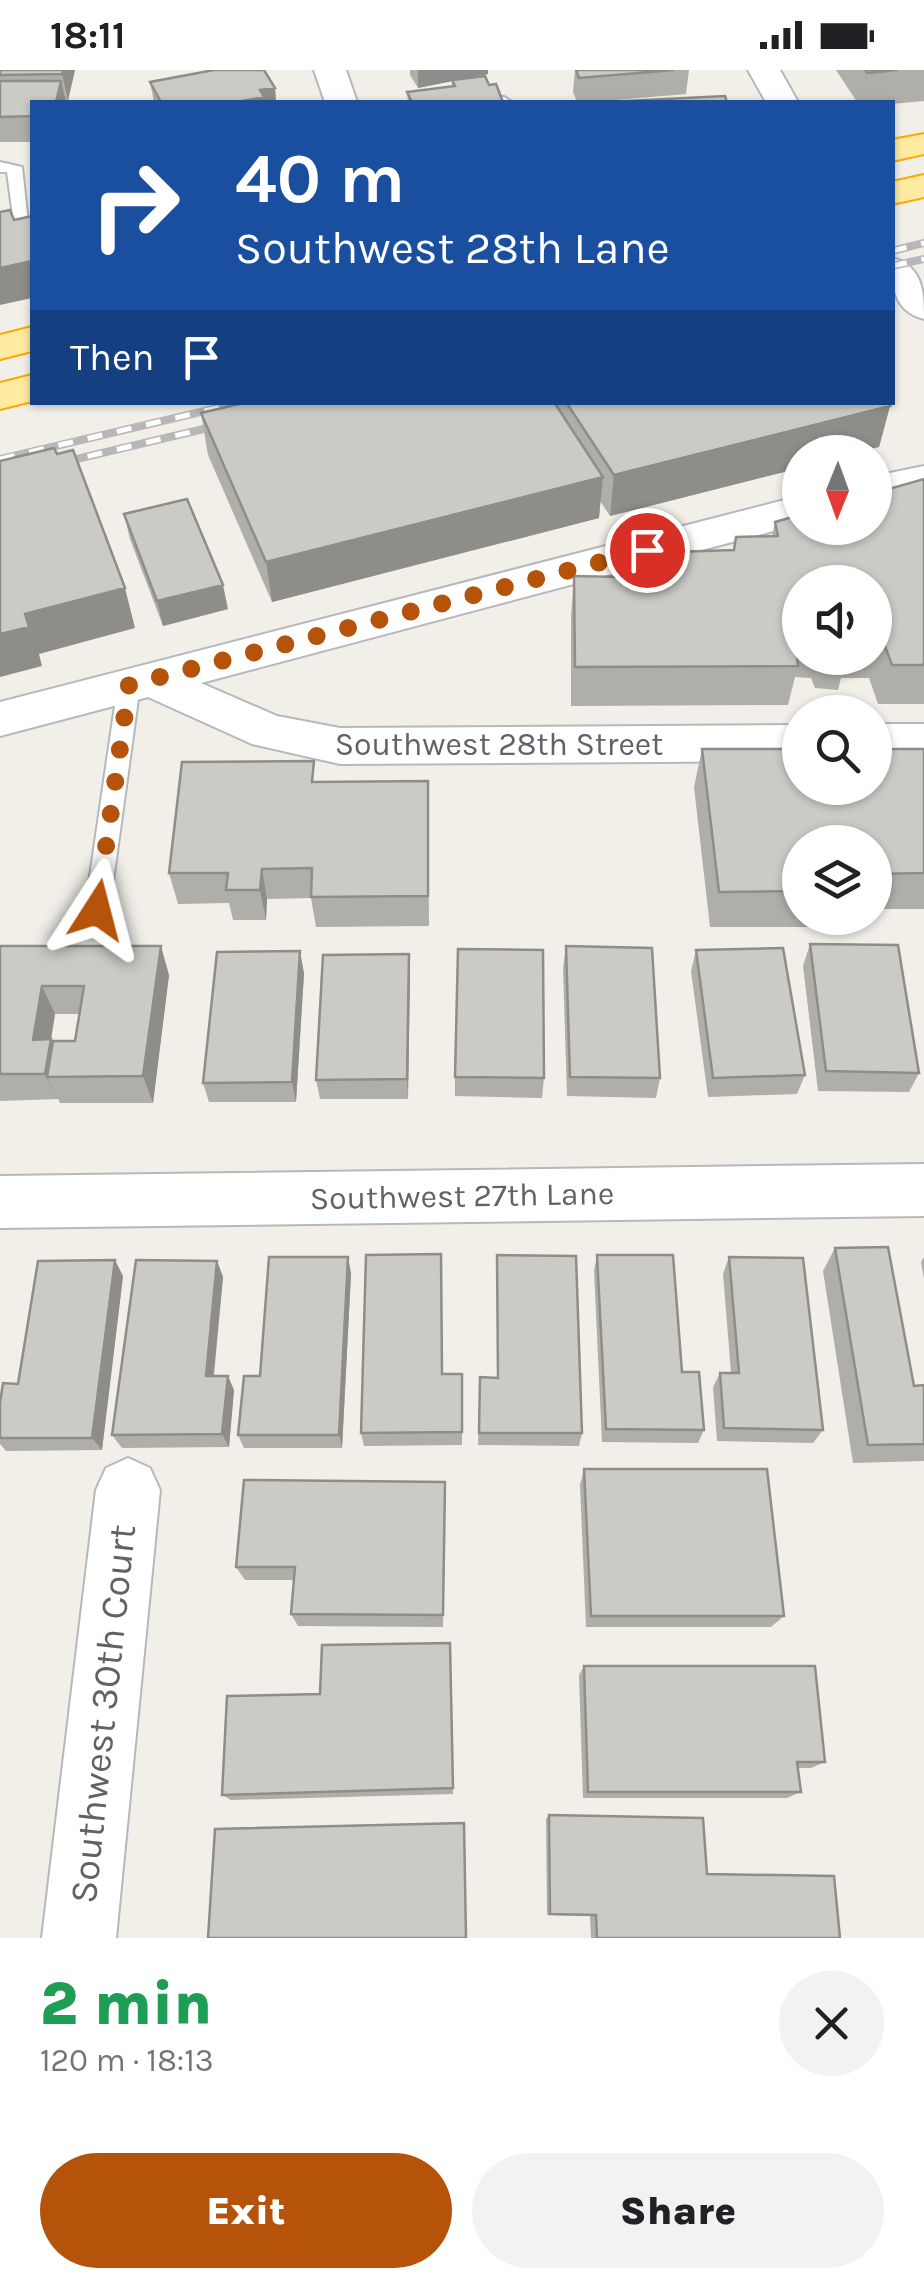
<!DOCTYPE html>
<html lang="en">
<head>
<meta charset="utf-8">
<style>
	body { margin:0; font-family:Karla,sans-serif; background:#f2f2f2; color:#202124; height:100vh; display:flex; flex-direction:column; font-size:38px; white-space:nowrap }
	* { box-sizing:border-box; margin:0 }
	p { font-size:32px; color:#757577 }
	.icon { flex:none; width:55px; height:55px; fill:none; stroke:currentColor; stroke-width:2; stroke-linecap:round; stroke-linejoin:round }
	.map { position:relative; height:1868px; overflow:hidden }
	.drawer { display:flex; flex-direction:column; background:#fff; flex:1 }
	.drawer>* { flex:none }
	.banner { position:absolute; left:30px; top:30px; width:865px; height:305px; border-radius:0px; box-shadow:0 2px 8px #0004; background:#1a4fa0; color:#fff; overflow:hidden }
	.needle { width:65px; rotate:181deg }
	.tools { position:absolute; left:782px; top:365px; display:grid; gap:20px }
	.tools a { display:grid; place-items:center; width:110px; height:110px; border-radius:50%; background:#fff; box-shadow:0 2px 8px #0004; font-size:50px }
	.pin { position:absolute; display:grid; place-items:center; width:85px; height:85px; color:#fff; margin:-42px; border:5px solid #fff; border-radius:50%; box-shadow:0 2px 10px #0007 }
	.me { position:absolute; width:110px; margin:-55px; rotate:9deg; stroke-linejoin:round; filter:drop-shadow(0 0 8px #0008) }
	.turn { display:flex; align-items:center; gap:35px; height:210px; padding:0 40px; font-size:45px }
	.turn .icon { width:130px; height:130px; stroke-width:2.5 }
	.turn b { display:block; font-size:70px; line-height:85px }
	.then { display:flex; align-items:center; height:95px; padding:0 40px; background:#0003; gap:20px; font-size:38px }
	.round { display:grid; place-items:center; flex:none; width:105px; height:105px; border-radius:52px; background:#f2f2f2 }
	.head { display:flex; align-items:center; justify-content:space-between; height:170px; padding:0 40px }
	h1 { font-size:60px; font-weight:800; line-height:75px; color:#1e9e55 }
	.primary-button { display:flex; gap:20px; margin-top:auto; padding:20px 40px }
	.primary-button a { flex:1; height:115px; border-radius:60px; background:#b45309; color:#fff; font-size:40px; font-weight:800; line-height:115px; text-align:center }
	.primary-button a+a { background:#f2f2f2; color:#202124 }
	.status { display:flex; justify-content:space-between; align-items:center; height:70px; padding:0 50px; background:#fff; direction:ltr }
	.status svg { height:28px; fill:currentColor }
	.map>svg:first-child { display:block }
	.lines { fill:none; stroke-linecap:round; stroke-linejoin:round }
	.service-casing { stroke:#b5b8bc; stroke-width:4 }
	.minor-casing { stroke:#b5b8bc; stroke-width:4 }
	.trunk-casing { stroke:#f9ab00; stroke-width:4 }
	.service { fill:#fff; fill-rule:evenodd }
	.minor { fill:#fff; fill-rule:evenodd }
	.trunk { fill:#feeaa1; fill-rule:evenodd }
	.rail-casing { stroke:#b6b7b8; stroke-width:8 }
	.rail { stroke:#fff; stroke-width:5; stroke-dasharray:15; stroke-linecap:butt }
	.wall { fill:#afaea9; fill-rule:evenodd }
	.shaded-wall { fill:#8f8d8a }
	.building { fill:#cccac5; stroke:#8f8d8a; stroke-width:2.5 }
	.route { stroke:#b45309; stroke-width:18; stroke-dasharray:0 32.4 }
	.labels { text-anchor:middle; dominant-baseline:central; stroke-width:9; stroke-linejoin:round; paint-order:stroke }
	.street-label { font-size:32px; fill:#5f6368; stroke:#fff }
	.near-street-label { font-size:38px; fill:#5f6368; stroke:#fff }
</style>
</head>
<body>
<div class="status"><b>18:11</b><svg viewBox="0 0 49 12"><path d="M0 12V9h3v3zM5 12V6h3v6zM10 12V3h3v9zM15 12V0h3v12zM26 1h20v11H26zM47 4h2v5h-2z"/></svg></div>
<div class="map">
<svg width="924" height="1868" viewBox="0 0 924 1868">
	<rect width="100%" height="100%" fill="#f1efe8"/>
	<g class="lines">
		<!-- service casing -->
		<g class="service-casing">
			<path id="service" d="M 480,27 L 504,27 L 512,32 L 472,32 Z
				M 0,92 L 22,97 L 28,153 L 0,158 L 0,148 L 13,146 L 7,102 L 0,102 Z
				M 129,607 L 140,615 L 109,840 L 105,847 L 89,847 L 85,840 L 118,615 Z"/>
		</g>
		<!-- minor casing -->
		<g class="minor-casing">
			<path id="minor" d="M 314,0 L 346,0 L 357,32 L 325,32 Z
				M 748,0 L 780,0 L 798,32 L 766,32 Z
				M 892,188 C 923,196 924,222 924,249 C 893,241 892,216 892,188 Z
				M 924,396 L 924,422 L 875,434 L 875,406 Z
				M 800,426 L 800,454 L 201,613 L 277,646 L 340,658 L 800,655 L 800,691 L 340,694 L 252,674 L 148,627 L 0,666 L 0,632 Z
				M 875,654 L 924,654 L 924,690 L 875,690 Z
				M 924,1094 L 924,1146 L 0,1158 L 0,1106 Z
				M 128,1388 L 150,1398 L 160,1420 L 116,1868 L 42,1868 L 96,1420 L 106,1398 Z"/>
		</g>
		<!-- trunk casing -->
		<g class="trunk-casing">
			<path id="trunk" d="M 924,64 L 924,84 L 892,91 L 892,70 Z
				M 924,105 L 924,127 L 892,134 L 892,112 Z
				M 32,257 L 32,281 L 0,289 L 0,265 Z
				M 32,305 L 32,331 L 0,339 L 0,313 Z"/>
		</g>
		<!-- service -->
		<use href="#service" class="service"/>
		<!-- minor -->
		<use href="#minor" class="minor"/>
		<!-- trunk -->
		<use href="#trunk" class="trunk"/>
		<!-- rail casing -->
		<g class="rail-casing">
			<path id="rail" d="M 892,181 L 924,173
				M 892,196 L 924,189
				M 0,389 L 243,332
				M 0,407 L 229,353"/>
		</g>
		<!-- rail -->
		<use href="#rail" class="rail"/>
	</g>
	<!-- wall -->
	<path class="wall" d="M 0,0 L 75,0 L 68,30 L 65,30 L 66,32 L 32,32 L 32,72 L 0,72 Z
		M 410,0 L 488,0 L 488,4 L 459,10 L 489,15 L 503,32 L 408,32 L 407,22 L 452,17 L 452,11 L 418,18 L 410,5 Z
		M 575,0 L 689,0 L 686,24 L 591,32 L 577,32 L 573,22 Z
		M 836,0 L 924,0 L 924,31 L 892,34 L 892,32 L 857,32 Z
		M 150,12 L 275,18 L 276,32 L 154,32 Z
		M 248,332 L 887,332 L 890,336 L 879,377 L 800,382 L 800,398 L 610,446 L 600,431 L 599,448 L 272,532 L 208,385 L 201,343 Z
		M 924,409 L 924,634 L 878,634 L 869,608 L 841,608 L 838,620 L 815,618 L 811,608 L 795,607 L 788,635 L 571,636 L 571,546 L 574,506 L 618,507 L 620,494 L 673,494 L 733,480 L 736,467 L 772,466 L 775,452 ZM 800,512 L 875,512 L 875,588 L 800,588 Z
		M 124,444 L 228,539 L 163,556 L 130,469 Z
		M 702,679 L 924,679 L 924,839 L 875,839 L 875,772 L 800,772 L 800,848 L 838,848 L 834,857 L 710,857 L 694,717 Z
		M 428,711 L 429,856 L 316,857 L 311,828 L 267,829 L 266,850 L 233,850 L 229,833 L 178,834 L 169,803 L 316,712 Z
		M 810,874 L 919,1003 L 909,1022 L 818,1021 L 803,896 Z
		M 0,876 L 169,905 L 153,1033 L 60,1033 L 58,1029 L 0,1031 ZM 55,944 L 79,944 L 75,971 L 53,973 L 51,969 Z
		M 566,876 L 660,1008 L 656,1028 L 567,1026 L 563,898 Z
		M 696,880 L 805,1005 L 797,1024 L 708,1027 L 691,901 Z
		M 409,884 L 408,1029 L 320,1029 L 316,1010 Z
		M 304,903 L 296,1032 L 209,1032 L 203,1013 Z
		M 455,1007 L 544,1008 L 542,1028 L 455,1026 Z
		M 835,1178 L 914,1316 L 924,1315 L 924,1391 L 853,1393 L 823,1201 Z
		M 497,1185 L 582,1363 L 579,1376 L 478,1375 L 480,1307 L 497,1307 Z
		M 597,1185 L 682,1302 L 704,1360 L 698,1373 L 602,1372 L 594,1201 Z
		M 348,1187 L 351,1204 L 342,1378 L 244,1378 L 238,1365 L 260,1306 Z
		M 729,1187 L 823,1360 L 813,1373 L 717,1371 L 713,1317 L 720,1303 L 731,1303 L 723,1204 Z
		M 924,1187 L 924,1209 L 921,1192 Z
		M 217,1191 L 223,1207 L 214,1306 L 234,1320 L 229,1377 L 122,1378 L 112,1365 Z
		M 123,1206 L 102,1380 L 6,1381 L 0,1374 L 0,1333 Z
		M 442,1304 L 462,1304 L 462,1375 L 364,1376 L 361,1363 Z
		M 584,1399 L 784,1546 L 771,1557 L 586,1557 L 580,1415 Z
		M 445,1428 L 443,1557 L 298,1556 L 291,1544 L 294,1510 L 245,1510 L 236,1497 Z
		M 450,1573 L 453,1724 L 231,1730 L 222,1725 L 320,1624 Z
		M 584,1596 L 825,1692 L 811,1698 L 798,1698 L 801,1722 L 787,1728 L 583,1728 L 579,1605 Z
		M 549,1745 L 707,1804 L 840,1868 L 591,1868 L 590,1846 L 547,1845 L 546,1749 Z"/>
	<!-- shaded-wall -->
	<path class="shaded-wall" d="M 63,0 L 75,0 L 68,30 L 62,4 Z
		M 418,0 L 488,0 L 488,4 L 418,18 Z
		M 61,11 L 66,32 L 56,32 Z
		M 275,18 L 276,32 L 237,32 L 260,20 Z
		M 32,191 L 32,228 L 0,235 L 0,198 Z
		M 890,336 L 879,377 L 859,382 L 800,382 L 800,398 L 610,446 L 614,405 Z
		M 603,407 L 599,448 L 272,532 L 266,492 Z
		M 223,515 L 228,539 L 163,556 L 157,531 Z
		M 125,518 L 135,558 L 39,584 L 42,596 L 0,607 L 0,564 L 25,544 Z
		M 262,799 L 267,829 L 266,850 L 260,820 Z
		M 161,876 L 169,905 L 153,1033 L 143,1006 Z
		M 300,881 L 304,903 L 296,1032 L 292,1012 Z
		M 409,884 L 410,905 L 408,1029 L 407,1009 Z
		M 42,916 L 55,944 L 51,969 L 64,997 L 47,1007 L 58,1031 L 45,1004 L 33,970 Z
		M 348,1187 L 351,1204 L 342,1378 L 339,1365 Z
		M 115,1190 L 123,1206 L 102,1380 L 92,1368 Z
		M 217,1191 L 223,1207 L 212,1320 L 206,1306 Z
		M 228,1306 L 234,1320 L 229,1377 L 222,1364 Z"/>
	<!-- building -->
	<path class="building" d="M 0,0 L 63,0 L 62,4 L 0,5 Z
		M 214,0 L 264,0 L 275,18 L 260,20 L 264,27 L 237,32 L 161,32 L 150,12 Z
		M 576,0 L 674,0 L 579,8 Z
		M 865,0 L 897,0 L 867,3 Z
		M 485,6 L 489,15 L 496,14 L 503,32 L 412,32 L 407,22 L 455,16 L 452,10 Z
		M 0,11 L 61,11 L 56,32 L 32,32 L 32,46 L 0,47 Z
		M 725,26 L 727,32 L 605,32 Z
		M 10,140 L 14,150 L 32,146 L 32,191 L 0,198 L 0,142 Z
		M 248,332 L 554,332 L 603,407 L 266,492 L 201,343 Z
		M 566,332 L 887,332 L 890,336 L 614,405 Z
		M 54,378 L 57,384 L 73,380 L 125,518 L 25,544 L 29,557 L 0,564 L 0,391 Z
		M 924,409 L 924,595 L 892,595 L 882,568 L 875,568 L 875,512 L 800,512 L 800,568 L 795,567 L 798,596 L 575,597 L 574,506 L 620,507 L 620,494 L 673,494 L 675,482 L 734,480 L 736,467 L 778,466 L 775,452 L 800,445 L 800,458 L 875,458 L 875,423 Z
		M 187,429 L 223,515 L 157,531 L 124,444 Z
		M 702,679 L 800,679 L 800,718 L 875,718 L 875,679 L 924,679 L 924,803 L 875,804 L 875,772 L 800,772 L 800,821 L 719,822 Z
		M 314,691 L 312,712 L 428,711 L 428,826 L 311,827 L 312,798 L 262,799 L 260,820 L 226,820 L 228,803 L 169,803 L 182,692 Z
		M 810,874 L 898,875 L 919,1003 L 826,1001 Z
		M 0,876 L 161,876 L 143,1006 L 47,1007 L 53,971 L 75,971 L 84,916 L 42,916 L 33,970 L 51,969 L 45,1004 L 0,1004 Z
		M 566,876 L 652,878 L 660,1008 L 570,1007 Z
		M 783,878 L 805,1005 L 713,1008 L 696,880 Z
		M 458,879 L 543,880 L 544,1008 L 455,1007 Z
		M 300,881 L 292,1012 L 203,1013 L 217,882 Z
		M 409,884 L 407,1009 L 316,1010 L 323,885 Z
		M 888,1177 L 914,1316 L 924,1315 L 924,1374 L 868,1375 L 835,1178 Z
		M 441,1184 L 442,1304 L 462,1304 L 462,1362 L 361,1363 L 366,1185 Z
		M 497,1185 L 576,1186 L 582,1363 L 479,1363 L 480,1307 L 498,1308 Z
		M 597,1185 L 673,1185 L 682,1302 L 699,1302 L 704,1360 L 606,1359 Z
		M 269,1187 L 348,1187 L 339,1365 L 238,1365 L 244,1306 L 260,1306 Z
		M 729,1187 L 803,1188 L 823,1360 L 724,1358 L 720,1303 L 739,1303 Z
		M 115,1190 L 92,1368 L 0,1368 L 0,1333 L 3,1313 L 18,1314 L 38,1191 Z
		M 136,1190 L 217,1191 L 206,1306 L 228,1306 L 222,1364 L 112,1365 Z
		M 584,1399 L 767,1399 L 784,1546 L 591,1546 Z
		M 244,1410 L 445,1412 L 443,1545 L 291,1544 L 295,1497 L 236,1497 Z
		M 450,1573 L 453,1718 L 222,1725 L 227,1626 L 320,1624 L 322,1575 Z
		M 584,1596 L 815,1596 L 825,1692 L 797,1692 L 801,1722 L 588,1722 Z
		M 549,1745 L 703,1748 L 707,1804 L 834,1806 L 840,1868 L 597,1868 L 596,1845 L 550,1844 Z
		M 464,1753 L 466,1868 L 208,1868 L 215,1759 Z"/>
	<g class="lines">
		<!-- route -->
		<path class="route" d="M 97,840 L 129,615 L 647,480"/>
	</g>
	<g class="labels">
		<!-- street labels -->
		<g class="street-label">
			<text x="499" y="674">Southwest 28th Street</text>
			<text transform="translate(462 1126) rotate(-1)">Southwest 27th Lane</text>
		</g>
		<!-- near-street labels -->
		<g class="near-street-label">
			<text transform="translate(103 1644) rotate(-84)">Southwest 30th Court</text>
		</g>
	</g>
</svg>
<div class="tools">
<a><svg class="needle" viewBox="-14 -14 28 28"><path d="M0-13l5 13h-10z" fill="#e53935"/><path d="M0 13l5-13h-10z" fill="#757577"/></svg></a>
<a><svg class="icon" aria-label="sound" viewBox="0 0 24 24"><path d="M4 9h4l5-4v14l-5-4H4zM17 9q2 3 0 6"/></svg></a>
<a><svg class="icon" aria-label="search" viewBox="0 0 24 24"><circle cx="10" cy="10" r="6"/><path d="M15 15l6 6"/></svg></a>
<a><svg class="icon" aria-label="layers" viewBox="0 0 24 24"><path d="M12 4l9 5-9 5-9-5zM3 14l9 5 9-5"/></svg></a>
</div>
<div class="pin" style="left:647px;top:480px;background:#d93025"><svg class="icon" aria-label="arrive" viewBox="0 0 24 24"><path d="M6 21V4h12l-3 4 3 4H6"/></svg></div>
<svg class="me" style="left:97px;top:840px" viewBox="-20 -20 40 40"><path d="M0-17L14 15 0 8-14 15z" fill="#b45309" stroke="#fff" stroke-width="4"/></svg>
<div class="banner">
<div class="turn"><svg class="icon" aria-label="right" viewBox="0 0 24 24"><path d="M7 20v-9h11M14 6l5 5-5 5"/></svg><div><b>40 m</b>Southwest 28th Lane</div></div>
<div class="then">Then<svg class="icon" aria-label="arrive" viewBox="0 0 24 24"><path d="M6 21V4h12l-3 4 3 4H6"/></svg></div>
</div>
</div>
<section class="drawer">
<div class="head"><div><h1>2 min</h1><p>120 m · 18:13</p></div><a class="round"><svg class="icon" aria-label="close" viewBox="0 0 24 24"><path d="M6 6l12 12M18 6L6 18"/></svg></a></div>
<div class="primary-button"><a>Exit</a><a>Share</a></div>
</section>
</body>
</html>
